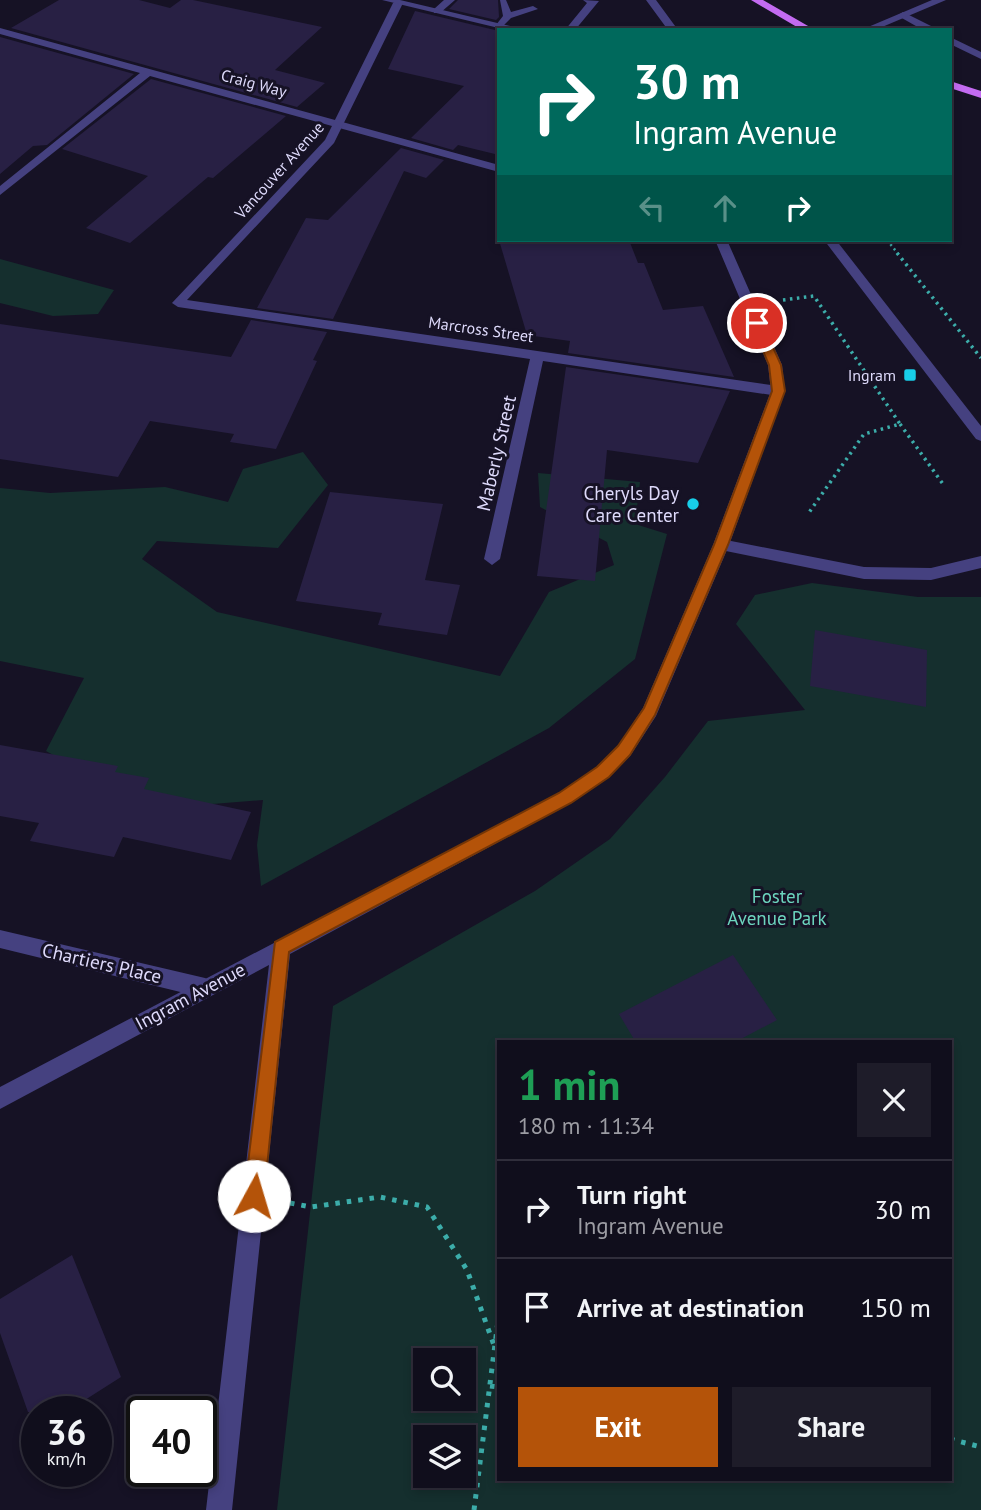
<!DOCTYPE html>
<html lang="en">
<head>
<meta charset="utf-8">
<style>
	body { margin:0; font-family:"PT Sans",sans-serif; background:#1e1c29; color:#f1f3f6; height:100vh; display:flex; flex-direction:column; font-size:26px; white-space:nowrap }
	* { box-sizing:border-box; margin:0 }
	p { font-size:23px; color:#9c9ca3 }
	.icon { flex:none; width:38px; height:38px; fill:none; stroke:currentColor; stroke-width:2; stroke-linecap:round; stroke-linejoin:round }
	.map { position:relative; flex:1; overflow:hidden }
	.panel { position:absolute; left:497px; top:1040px; width:455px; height:441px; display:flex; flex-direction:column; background:#100e1c; border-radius:0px; box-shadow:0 4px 10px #0003,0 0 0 2px #302e3b }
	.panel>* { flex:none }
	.banner { position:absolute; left:497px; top:28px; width:455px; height:214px; border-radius:0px; box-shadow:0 4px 10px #0003,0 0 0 2px #302e3b; background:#00695c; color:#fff; overflow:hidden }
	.controls { position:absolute; left:413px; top:1348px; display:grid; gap:14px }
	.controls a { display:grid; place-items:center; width:63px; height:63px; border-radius:0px; background:#100e1c; box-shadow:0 4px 10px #0003,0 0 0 2px #302e3b; font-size:35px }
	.speed { position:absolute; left:21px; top:1396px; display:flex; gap:14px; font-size:35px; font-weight:700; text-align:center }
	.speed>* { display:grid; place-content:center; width:91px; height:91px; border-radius:50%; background:#100e1c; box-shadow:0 4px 10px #0003,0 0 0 2px #302e3b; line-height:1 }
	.speed small { font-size:18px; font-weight:400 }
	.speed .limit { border:4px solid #111; border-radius:10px; background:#fff; color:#111 }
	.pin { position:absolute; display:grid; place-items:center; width:60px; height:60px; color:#fff; margin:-30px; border:4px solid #fff; border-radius:50%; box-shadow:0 2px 7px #0007 }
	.me { position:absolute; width:77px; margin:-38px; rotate:6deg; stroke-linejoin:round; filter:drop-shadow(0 0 5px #0008) }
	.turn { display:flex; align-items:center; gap:24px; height:147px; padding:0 21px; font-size:32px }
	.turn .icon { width:91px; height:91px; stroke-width:2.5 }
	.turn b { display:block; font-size:49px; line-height:60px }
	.lanes { display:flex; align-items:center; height:66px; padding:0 21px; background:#0003; justify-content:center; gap:35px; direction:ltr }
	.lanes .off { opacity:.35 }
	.round { display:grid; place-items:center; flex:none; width:74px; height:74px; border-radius:0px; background:#1e1c29 }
	.headline { display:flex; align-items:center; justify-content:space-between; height:119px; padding:0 21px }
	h1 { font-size:42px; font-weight:600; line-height:52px; color:#1e9e55 }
	.action { display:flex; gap:14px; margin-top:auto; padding:14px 21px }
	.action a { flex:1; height:80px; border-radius:0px; background:#b45309; color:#fff; font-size:28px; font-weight:600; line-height:80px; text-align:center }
	.action a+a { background:#1e1c29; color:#f1f3f6 }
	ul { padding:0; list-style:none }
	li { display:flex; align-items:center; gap:21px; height:98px; padding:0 21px; border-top:2px solid #302e3b }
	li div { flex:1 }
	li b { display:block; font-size:26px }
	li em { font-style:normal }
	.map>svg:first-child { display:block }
	.green { fill:#152f2e; fill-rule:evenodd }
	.building { fill:#282044 }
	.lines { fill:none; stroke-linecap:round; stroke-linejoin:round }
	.path-far2 { stroke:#3cadaa; stroke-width:2.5; stroke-dasharray:2 3.5; stroke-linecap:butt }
	.path-far1 { stroke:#3cadaa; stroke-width:3.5; stroke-dasharray:2.5 4.5; stroke-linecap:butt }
	.path { stroke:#3cadaa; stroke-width:5; stroke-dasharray:4.5 7; stroke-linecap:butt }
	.service { fill:#454180; fill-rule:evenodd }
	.minor { fill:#454180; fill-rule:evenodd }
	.tertiary { fill:#454180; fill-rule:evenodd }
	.primary { fill:#c36bf1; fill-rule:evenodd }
	.route { fill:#b45309; stroke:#753606; stroke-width:2 }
	.poi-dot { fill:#18cee9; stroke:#161225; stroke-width:2.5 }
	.labels { text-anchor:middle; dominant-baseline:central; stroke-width:6; stroke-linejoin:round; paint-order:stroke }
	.far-street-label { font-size:16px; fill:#dedafb; stroke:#161225 }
	.far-poi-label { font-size:16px; fill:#dedafb; stroke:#161225; text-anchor:end }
	.street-label { font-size:19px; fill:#dedafb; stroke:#161225 }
	.poi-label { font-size:19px; fill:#dedafb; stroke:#161225; text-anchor:end }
	.park-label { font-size:19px; fill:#6cd5be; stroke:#161225 }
</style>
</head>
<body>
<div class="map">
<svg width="981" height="1510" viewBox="0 0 981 1510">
	<rect width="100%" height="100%" fill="#161225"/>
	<!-- green -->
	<path class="green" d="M 0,259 L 114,290 L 98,314 L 53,316 L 0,303 Z
		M 303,452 L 328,485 L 278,548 L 157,541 L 142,559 L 217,612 L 500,676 L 549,592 L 614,565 L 607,542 L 540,507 L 538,473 L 640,482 L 635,524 L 667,534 L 635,659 L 549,728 L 261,886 L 257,845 L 263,800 L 150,809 L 46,751 L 84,678 L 0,661 L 0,488 L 50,493 L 165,487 L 228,502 L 243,469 Z
		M 812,583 L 918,597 L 981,597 L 981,1510 L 277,1510 L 333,1006 L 535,891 L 610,839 L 665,777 L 708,721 L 805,710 L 736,624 L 755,595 ZM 499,1041 L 950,1041 L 950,1479 L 499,1479 ZM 425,1360 L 464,1360 L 464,1398 L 425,1398 ZM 425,1437 L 464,1437 L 464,1475 L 425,1475 Z"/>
	<!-- building -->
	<path class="building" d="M 59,0 L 139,0 L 170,8 L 181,0 L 193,0 L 322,27 L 275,70 L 325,83 L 297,107 L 11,28 Z
		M 458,0 L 498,0 L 499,17 L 496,20 L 449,9 Z
		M 415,11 L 499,31 L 499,155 L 458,145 L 453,150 L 411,138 L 464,86 L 388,69 Z
		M 0,37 L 134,74 L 47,145 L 33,146 L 0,174 Z
		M 151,79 L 286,116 L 213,178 L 208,177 L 130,243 L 86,228 L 148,176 L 62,149 Z
		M 401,148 L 444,160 L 426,178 L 404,171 L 333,319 L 257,308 L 306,218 L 328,220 Z
		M 499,240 L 629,240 L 638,263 L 644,263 L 663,310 L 703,306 L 734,377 L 568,353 L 570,341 L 527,335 Z
		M 251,320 L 327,332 L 313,360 L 317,361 L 276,449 L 230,442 L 234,434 L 150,421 L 118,477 L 0,459 L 0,324 L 231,357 Z
		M 566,367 L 730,391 L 698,463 L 607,450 L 595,581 L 537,576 Z
		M 330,492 L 443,504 L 425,580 L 460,585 L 447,635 L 378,625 L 382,613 L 296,601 Z
		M 815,630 L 927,650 L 926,707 L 810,686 Z
		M 0,745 L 118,766 L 115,772 L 149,778 L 144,789 L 251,812 L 231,860 L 123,837 L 114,857 L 30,841 L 39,823 L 0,816 Z
		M 733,955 L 777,1020 L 737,1041 L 635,1041 L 619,1014 Z
		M 72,1255 L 121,1377 L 66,1412 L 28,1412 L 0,1333 L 0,1299 Z"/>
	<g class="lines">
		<!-- path-far2 -->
		<path class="path-far2" d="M 887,240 L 899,255"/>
		<!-- path-far1 -->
		<path class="path-far1" d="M 897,253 L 981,358
			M 783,300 L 814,296 L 900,424 L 864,434 L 808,514
			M 900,424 L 943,484"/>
		<!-- path -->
		<path class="path" d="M 290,1203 L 311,1207 L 380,1197 L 427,1207 L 467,1270 L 495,1348
			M 490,1386 L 499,1387
			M 950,1439 L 981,1447
			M 474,1510 L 499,1313"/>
		<!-- service -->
		<path class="service" d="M 444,0 L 455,0 L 440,13 L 434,13 L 434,9 Z
			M 500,0 L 506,0 L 511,12 L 533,6 L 538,9 L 511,18 L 501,28 L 496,25 L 503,16 Z
			M 583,0 L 599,1 L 575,30 L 565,30 L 587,3 Z
			M 646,0 L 656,0 L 678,30 L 668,30 Z
			M 903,12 L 935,28 L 936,30 L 923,30 L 900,17 L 898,15 Z
			M 0,28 L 499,165 L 499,172 L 150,76 L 0,195 L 0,186 L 140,73 L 0,34 Z
			M 950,37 L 981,52 L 981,59 L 950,44 Z
			M 824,240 L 836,240 L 981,426 L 981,441 L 976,439 Z
			M 721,539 L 864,567 L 931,568 L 981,556 L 981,568 L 931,580 L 864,579 L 716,549 L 713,545 L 716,541 Z"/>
		<!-- minor -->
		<path class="minor" d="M 398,0 L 403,3 L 334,143 L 187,300 L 778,386 L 785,391 L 778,396 L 543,361 L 500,559 L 492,565 L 484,559 L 530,359 L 178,307 L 172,303 L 325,140 L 393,3 Z
			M 932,0 L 946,0 L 875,30 L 861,30 Z
			M 0,930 L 205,978 L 212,981 L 215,988 L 212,995 L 205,998 L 0,948 Z"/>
		<!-- tertiary -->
		<path class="tertiary" d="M 382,0 L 400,0 L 527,30 L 507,30 Z
			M 715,240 L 727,240 L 782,365 L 785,391 L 729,545 L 656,716 L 630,756 L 609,777 L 571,803 L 290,954 L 232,1510 L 206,1510 L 269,965 L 0,1109 L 0,1087 L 559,793 L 597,767 L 618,746 L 643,708 L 713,545 L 771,391 L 768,365 Z"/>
		<!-- primary -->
		<path class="primary" d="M 751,0 L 763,0 L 815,30 L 802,30 Z
			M 950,81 L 981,91 L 981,98 L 950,88 Z"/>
	</g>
	<!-- route -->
	<path class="route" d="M 757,319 L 762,323 L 781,365 L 785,391 L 728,545 L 655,715 L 630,755 L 609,777 L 571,803 L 289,952 L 264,1196 L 261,1204 L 254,1207 L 246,1204 L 244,1196 L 275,942 L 559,793 L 597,767 L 618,746 L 644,708 L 714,545 L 772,391 L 769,365 L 751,323 Z"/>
	<!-- markers -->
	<g class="poi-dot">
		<rect x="903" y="368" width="14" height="14" rx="3.5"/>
		<circle cx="693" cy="504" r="7"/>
	</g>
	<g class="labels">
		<!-- far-street labels -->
		<g class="far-street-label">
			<text transform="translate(254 83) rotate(15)">Craig Way</text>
			<text transform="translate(279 170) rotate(-48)">Vancouver Avenue</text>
			<text transform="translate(481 329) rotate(8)">Marcross Street</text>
		</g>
		<!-- far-poi labels -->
		<g class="far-poi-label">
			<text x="896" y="375">Ingram</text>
		</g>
		<!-- street labels -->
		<g class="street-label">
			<text transform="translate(496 453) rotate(-77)">Maberly Street</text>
			<text transform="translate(102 963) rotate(13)">Chartiers Place</text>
			<text transform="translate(190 996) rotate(-28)">Ingram Avenue</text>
		</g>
		<!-- poi labels -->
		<g class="poi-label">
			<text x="679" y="493">Cheryls Day<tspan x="679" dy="22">Care Center</tspan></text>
		</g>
		<!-- park labels -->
		<g class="park-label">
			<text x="777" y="896">Foster<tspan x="777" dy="22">Avenue Park</tspan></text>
		</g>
	</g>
</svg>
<div class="controls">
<a><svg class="icon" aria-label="search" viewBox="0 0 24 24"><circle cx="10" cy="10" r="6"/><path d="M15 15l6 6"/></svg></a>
<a><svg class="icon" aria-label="layers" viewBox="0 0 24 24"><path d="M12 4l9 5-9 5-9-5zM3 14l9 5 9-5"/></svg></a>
</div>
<div class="speed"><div>36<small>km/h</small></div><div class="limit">40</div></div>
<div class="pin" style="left:757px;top:323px;background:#d93025"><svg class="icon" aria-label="arrive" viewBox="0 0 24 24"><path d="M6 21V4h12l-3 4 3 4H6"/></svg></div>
<svg class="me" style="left:254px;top:1196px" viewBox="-20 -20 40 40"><circle r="19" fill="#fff"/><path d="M0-13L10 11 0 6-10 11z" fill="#b45309"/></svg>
<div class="banner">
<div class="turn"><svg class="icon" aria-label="right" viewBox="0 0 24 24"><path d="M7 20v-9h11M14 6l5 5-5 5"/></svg><div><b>30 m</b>Ingram Avenue</div></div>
<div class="lanes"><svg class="icon off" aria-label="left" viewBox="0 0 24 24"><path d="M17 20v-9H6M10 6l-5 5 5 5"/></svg><svg class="icon off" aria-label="ahead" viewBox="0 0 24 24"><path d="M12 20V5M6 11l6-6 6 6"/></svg><svg class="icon" aria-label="right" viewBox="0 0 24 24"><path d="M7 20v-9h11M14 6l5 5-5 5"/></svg></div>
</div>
<section class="panel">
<div class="headline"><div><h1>1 min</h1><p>180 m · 11:34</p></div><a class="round"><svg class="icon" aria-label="close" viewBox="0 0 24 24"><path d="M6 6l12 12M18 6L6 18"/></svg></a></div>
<ul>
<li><svg class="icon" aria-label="right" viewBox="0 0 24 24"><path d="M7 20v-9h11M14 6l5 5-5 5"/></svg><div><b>Turn right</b><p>Ingram Avenue</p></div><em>30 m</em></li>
<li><svg class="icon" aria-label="arrive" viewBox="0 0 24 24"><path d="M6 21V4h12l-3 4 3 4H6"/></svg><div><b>Arrive at destination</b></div><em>150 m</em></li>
</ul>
<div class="action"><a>Exit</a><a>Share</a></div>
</section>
</div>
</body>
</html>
